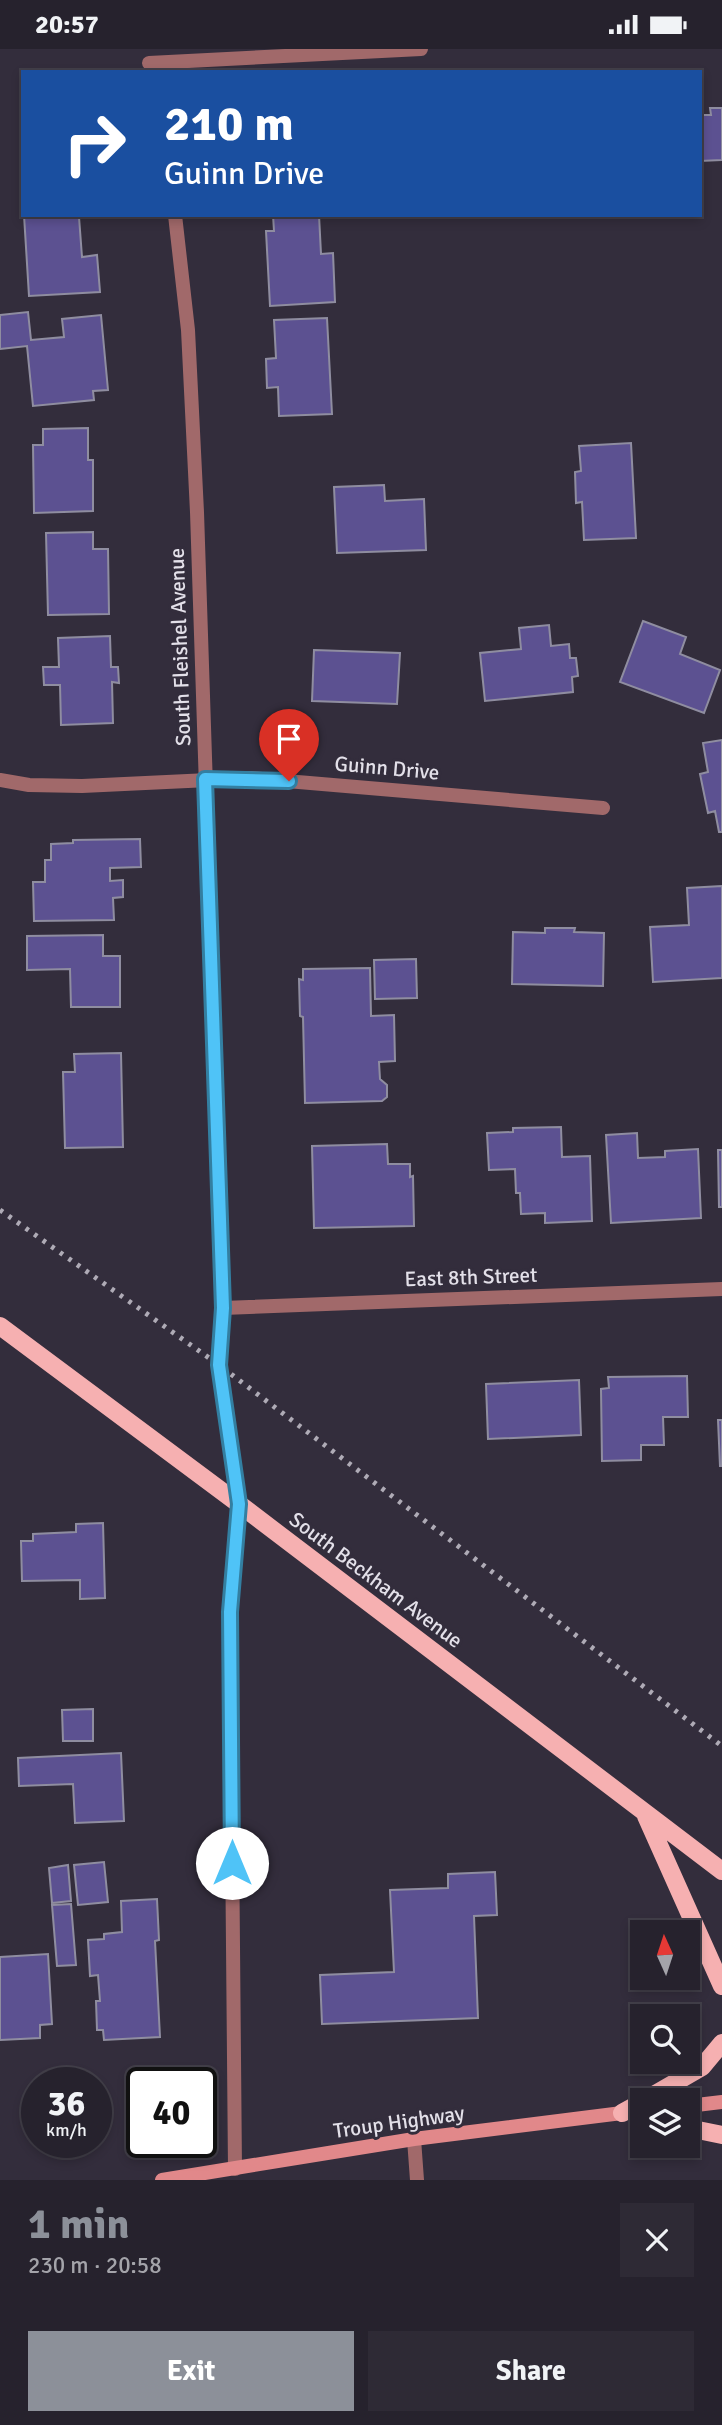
<!DOCTYPE html>
<html lang="en">
<head>
<meta charset="utf-8">
<style>
	body { margin:0; font-family:Signika,sans-serif; background:#2e2a35; color:#f1f3f6; height:100vh; display:flex; flex-direction:column; font-size:26px; white-space:nowrap }
	* { box-sizing:border-box; margin:0 }
	p { font-size:23px; color:#a4a4aa }
	.icon { flex:none; width:38px; height:38px; fill:none; stroke:currentColor; stroke-width:2; stroke-linecap:round; stroke-linejoin:round }
	.map { position:relative; height:2131px; overflow:hidden }
	.sheet { display:flex; flex-direction:column; background:#26222d; flex:1 }
	.sheet>* { flex:none }
	.top-card { position:absolute; left:21px; top:21px; width:681px; height:147px; border-radius:0px; box-shadow:0 4px 10px #0003,0 0 0 2px #423f49; background:#1a4fa0; color:#fff; overflow:hidden }
	.needle { width:46px; rotate:357deg }
	.fabs { position:absolute; left:630px; top:1871px; display:grid; gap:14px }
	.fabs a { display:grid; place-items:center; width:70px; height:70px; border-radius:0px; background:#26222d; box-shadow:0 4px 10px #0003,0 0 0 2px #423f49; font-size:35px }
	.speed { position:absolute; left:21px; top:2018px; display:flex; gap:14px; font-size:35px; font-weight:700; text-align:center }
	.speed>* { display:grid; place-content:center; width:91px; height:91px; border-radius:50%; background:#26222d; box-shadow:0 4px 10px #0003,0 0 0 2px #423f49; line-height:1 }
	.speed small { font-size:18px; font-weight:400 }
	.speed .limit { border:4px solid #111; border-radius:10px; background:#fff; color:#111 }
	.pin { position:absolute; display:grid; place-items:center; width:60px; height:60px; color:#fff; margin:-72px -30px; border-radius:50% 50% 50% 0; rotate:-45deg; box-shadow:0 0 7px #0007 }
	.pin .icon { rotate:45deg }
	.me { position:absolute; width:77px; margin:-38px; rotate:0deg; stroke-linejoin:round; filter:drop-shadow(0 0 5px #0008) }
	.turn { display:flex; align-items:center; gap:24px; height:147px; padding:0 28px; font-size:32px }
	.turn .icon { width:91px; height:91px; stroke-width:2.5 }
	.turn b { display:block; font-size:49px; line-height:60px }
	.round { display:grid; place-items:center; flex:none; width:74px; height:74px; border-radius:0px; background:#2e2a35 }
	.head { display:flex; align-items:center; justify-content:space-between; height:119px; padding:0 28px }
	h1 { font-size:42px; font-weight:700; line-height:52px; color:#8c9099 }
	.cta { display:flex; gap:14px; margin-top:auto; padding:14px 28px }
	.cta a { flex:1; height:80px; border-radius:0px; background:#8c9099; color:#fff; font-size:28px; font-weight:700; line-height:80px; text-align:center }
	.cta a+a { background:#2e2a35; color:#f1f3f6 }
	.status { display:flex; justify-content:space-between; align-items:center; height:49px; padding:0 35px; background:#26222d; direction:ltr }
	.status svg { height:19px; fill:currentColor }
	.map>svg:first-child { display:block }
	.building { fill:#5c5191; stroke:#8f8da0; stroke-width:2 }
	.lines { fill:none; stroke-linecap:round; stroke-linejoin:round }
	.minor { stroke:#a1696a; stroke-width:14 }
	.tertiary { stroke:#a1696a; stroke-width:14 }
	.secondary { stroke:#e1888a; stroke-width:14 }
	.primary { stroke:#f6b0b1; stroke-width:18 }
	.rail { stroke:#afabb6; stroke-width:5; stroke-dasharray:3.5 7; stroke-linecap:butt }
	.route-casing { stroke:#337fa1; stroke-width:18 }
	.route { stroke:#4fc3f7; stroke-width:12 }
	.labels { text-anchor:middle; dominant-baseline:central; stroke-width:6; stroke-linejoin:round; paint-order:stroke }
	.street-label { font-size:21px; fill:#e3e0e9; stroke:#332d3c }
</style>
</head>
<body>
<div class="status"><b>20:57</b><svg viewBox="0 0 49 12"><path d="M0 12V9h3v3zM5 12V6h3v6zM10 12V3h3v9zM15 12V0h3v12zM26 1h20v11H26zM47 4h2v5h-2z"/></svg></div>
<div class="map">
<svg width="722" height="2131" viewBox="0 0 722 2131">
	<rect width="100%" height="100%" fill="#332d3c"/>
	<!-- building -->
	<path class="building" d="M 710,59 L 722,59 L 722,111 L 700,112 L 700,66 L 711,66 Z
		M 24,166 L 79,168 L 82,208 L 97,206 L 100,243 L 29,247 Z
		M 273,166 L 319,166 L 321,205 L 333,204 L 335,253 L 270,257 L 266,182 L 274,182 Z
		M 28,263 L 31,291 L 64,288 L 62,270 L 101,266 L 108,341 L 93,342 L 94,351 L 33,357 L 27,297 L 0,300 L 0,266 Z
		M 327,269 L 332,365 L 279,367 L 278,338 L 267,339 L 266,310 L 276,309 L 274,271 Z
		M 88,379 L 88,411 L 93,411 L 93,462 L 34,464 L 33,396 L 43,396 L 43,380 Z
		M 631,394 L 636,489 L 584,491 L 582,453 L 576,454 L 575,423 L 581,422 L 579,397 Z
		M 384,436 L 385,452 L 424,450 L 426,501 L 337,504 L 334,438 Z
		M 93,483 L 93,500 L 108,500 L 109,565 L 48,566 L 46,484 Z
		M 643,572 L 686,588 L 680,605 L 720,621 L 704,664 L 620,633 Z
		M 549,576 L 551,597 L 569,595 L 570,609 L 576,609 L 578,627 L 572,628 L 573,643 L 485,652 L 480,604 L 521,600 L 519,579 Z
		M 110,587 L 111,618 L 118,618 L 119,634 L 112,633 L 113,674 L 61,676 L 60,636 L 44,636 L 43,618 L 59,618 L 58,589 Z
		M 314,601 L 400,604 L 397,655 L 312,652 Z
		M 722,691 L 722,783 L 719,783 L 715,762 L 708,764 L 700,725 L 708,723 L 703,694 Z
		M 140,790 L 141,818 L 110,819 L 110,832 L 123,831 L 123,848 L 113,849 L 114,871 L 34,872 L 33,833 L 45,833 L 45,811 L 51,811 L 51,795 L 73,794 L 73,791 Z
		M 722,837 L 722,929 L 653,933 L 650,878 L 689,876 L 687,839 Z
		M 545,879 L 575,879 L 574,883 L 604,884 L 603,937 L 512,935 L 513,883 L 545,884 Z
		M 103,886 L 103,907 L 120,907 L 120,958 L 71,958 L 70,920 L 27,921 L 27,887 Z
		M 416,910 L 417,949 L 375,950 L 374,911 Z
		M 370,919 L 371,967 L 394,966 L 395,1012 L 379,1013 L 380,1030 L 387,1036 L 387,1048 L 382,1052 L 305,1054 L 303,968 L 300,967 L 299,930 L 303,931 L 303,920 Z
		M 121,1004 L 123,1098 L 65,1099 L 63,1023 L 75,1023 L 74,1005 Z
		M 561,1078 L 562,1108 L 590,1107 L 592,1172 L 545,1174 L 545,1164 L 521,1165 L 520,1144 L 516,1144 L 515,1120 L 489,1121 L 487,1084 L 513,1083 L 513,1079 Z
		M 637,1084 L 638,1109 L 665,1108 L 665,1102 L 698,1100 L 701,1169 L 611,1174 L 606,1086 Z
		M 387,1095 L 388,1115 L 410,1115 L 410,1128 L 413,1127 L 414,1177 L 314,1179 L 312,1097 Z
		M 718,1101 L 722,1101 L 722,1158 L 719,1158 Z
		M 687,1327 L 688,1368 L 663,1368 L 664,1396 L 641,1396 L 641,1411 L 602,1412 L 601,1340 L 609,1339 L 608,1328 Z
		M 579,1331 L 581,1386 L 488,1390 L 486,1335 Z
		M 718,1371 L 722,1371 L 722,1417 L 720,1417 Z
		M 103,1474 L 105,1549 L 80,1550 L 80,1531 L 22,1532 L 21,1492 L 33,1492 L 33,1485 L 76,1483 L 76,1475 Z
		M 93,1660 L 93,1692 L 63,1692 L 62,1661 Z
		M 121,1704 L 124,1772 L 75,1774 L 73,1735 L 19,1737 L 18,1709 Z
		M 104,1813 L 108,1853 L 78,1856 L 74,1816 Z
		M 68,1816 L 71,1852 L 52,1854 L 49,1819 Z
		M 495,1823 L 497,1866 L 474,1867 L 478,1969 L 322,1975 L 320,1926 L 394,1923 L 390,1841 L 448,1839 L 448,1825 Z
		M 157,1850 L 159,1891 L 155,1892 L 160,1988 L 104,1991 L 103,1981 L 97,1981 L 96,1952 L 100,1952 L 98,1926 L 90,1927 L 88,1891 L 104,1890 L 104,1885 L 122,1883 L 121,1852 Z
		M 71,1855 L 76,1916 L 57,1917 L 52,1856 Z
		M 48,1905 L 52,1975 L 40,1976 L 40,1989 L 0,1991 L 0,1908 Z"/>
	<g class="lines">
		<!-- minor -->
		<path class="minor" d="M 149,14 L 421,0
			M 175,166 L 188,281 L 197,463 L 223,1259 L 219,1316 L 239,1455
			M 0,731 L 29,736 L 82,737 L 251,729 L 603,759
			M 223,1259 L 722,1240
			M 414,2090 L 417,2131"/>
		<!-- tertiary -->
		<path class="tertiary" d="M 235,2120 L 230,1563 L 239,1455"/>
		<!-- secondary -->
		<path class="secondary" d="M 688,2057 L 722,2053
			M 162,2131 L 414,2090 L 630,2063"/>
		<!-- primary -->
		<path class="primary" d="M 0,1277 L 239,1455 L 722,1822
			M 646,1767 L 722,1937
			M 645,2051 L 702,2018 L 722,1994
			M 622,2064 L 642,2053
			M 688,2079 L 722,2086"/>
		<!-- rail -->
		<path class="rail" d="M 0,1161 L 219,1316 L 722,1697"/>
	</g>
	<g class="lines">
		<!-- route casing -->
		<g class="route-casing">
			<path id="route" d="M 232,1814 L 230,1563 L 239,1455 L 219,1316 L 223,1259 L 205,730 L 289,732"/>
		</g>
		<!-- route -->
		<use href="#route" class="route"/>
	</g>
	<g class="labels">
		<!-- street labels -->
		<g class="street-label">
			<text transform="translate(180 598) rotate(-92)">South Fleishel Avenue</text>
			<text transform="translate(387 719) rotate(5)">Guinn Drive</text>
			<text transform="translate(471 1228) rotate(-2)">East 8th Street</text>
			<text transform="translate(376 1531) rotate(37)">South Beckham Avenue</text>
			<text transform="translate(399 2073) rotate(-8)">Troup Highway</text>
		</g>
	</g>
</svg>
<div class="fabs">
<a><svg class="needle" viewBox="-14 -14 28 28"><path d="M0-13l5 13h-10z" fill="#e53935"/><path d="M0 13l5-13h-10z" fill="#a4a4aa"/></svg></a>
<a><svg class="icon" aria-label="search" viewBox="0 0 24 24"><circle cx="10" cy="10" r="6"/><path d="M15 15l6 6"/></svg></a>
<a><svg class="icon" aria-label="layers" viewBox="0 0 24 24"><path d="M12 4l9 5-9 5-9-5zM3 14l9 5 9-5"/></svg></a>
</div>
<div class="speed"><div>36<small>km/h</small></div><div class="limit">40</div></div>
<div class="pin" style="left:289px;top:732px;background:#d93025"><svg class="icon" aria-label="arrive" viewBox="0 0 24 24"><path d="M6 21V4h12l-3 4 3 4H6"/></svg></div>
<svg class="me" style="left:232px;top:1814px" viewBox="-20 -20 40 40"><circle r="19" fill="#fff"/><path d="M0-13L10 11 0 6-10 11z" fill="#4fc3f7"/></svg>
<div class="top-card">
<div class="turn"><svg class="icon" aria-label="right" viewBox="0 0 24 24"><path d="M7 20v-9h11M14 6l5 5-5 5"/></svg><div><b>210 m</b>Guinn Drive</div></div>
</div>
</div>
<section class="sheet">
<div class="head"><div><h1>1 min</h1><p>230 m · 20:58</p></div><a class="round"><svg class="icon" aria-label="close" viewBox="0 0 24 24"><path d="M6 6l12 12M18 6L6 18"/></svg></a></div>
<div class="cta"><a>Exit</a><a>Share</a></div>
</section>
</body>
</html>
